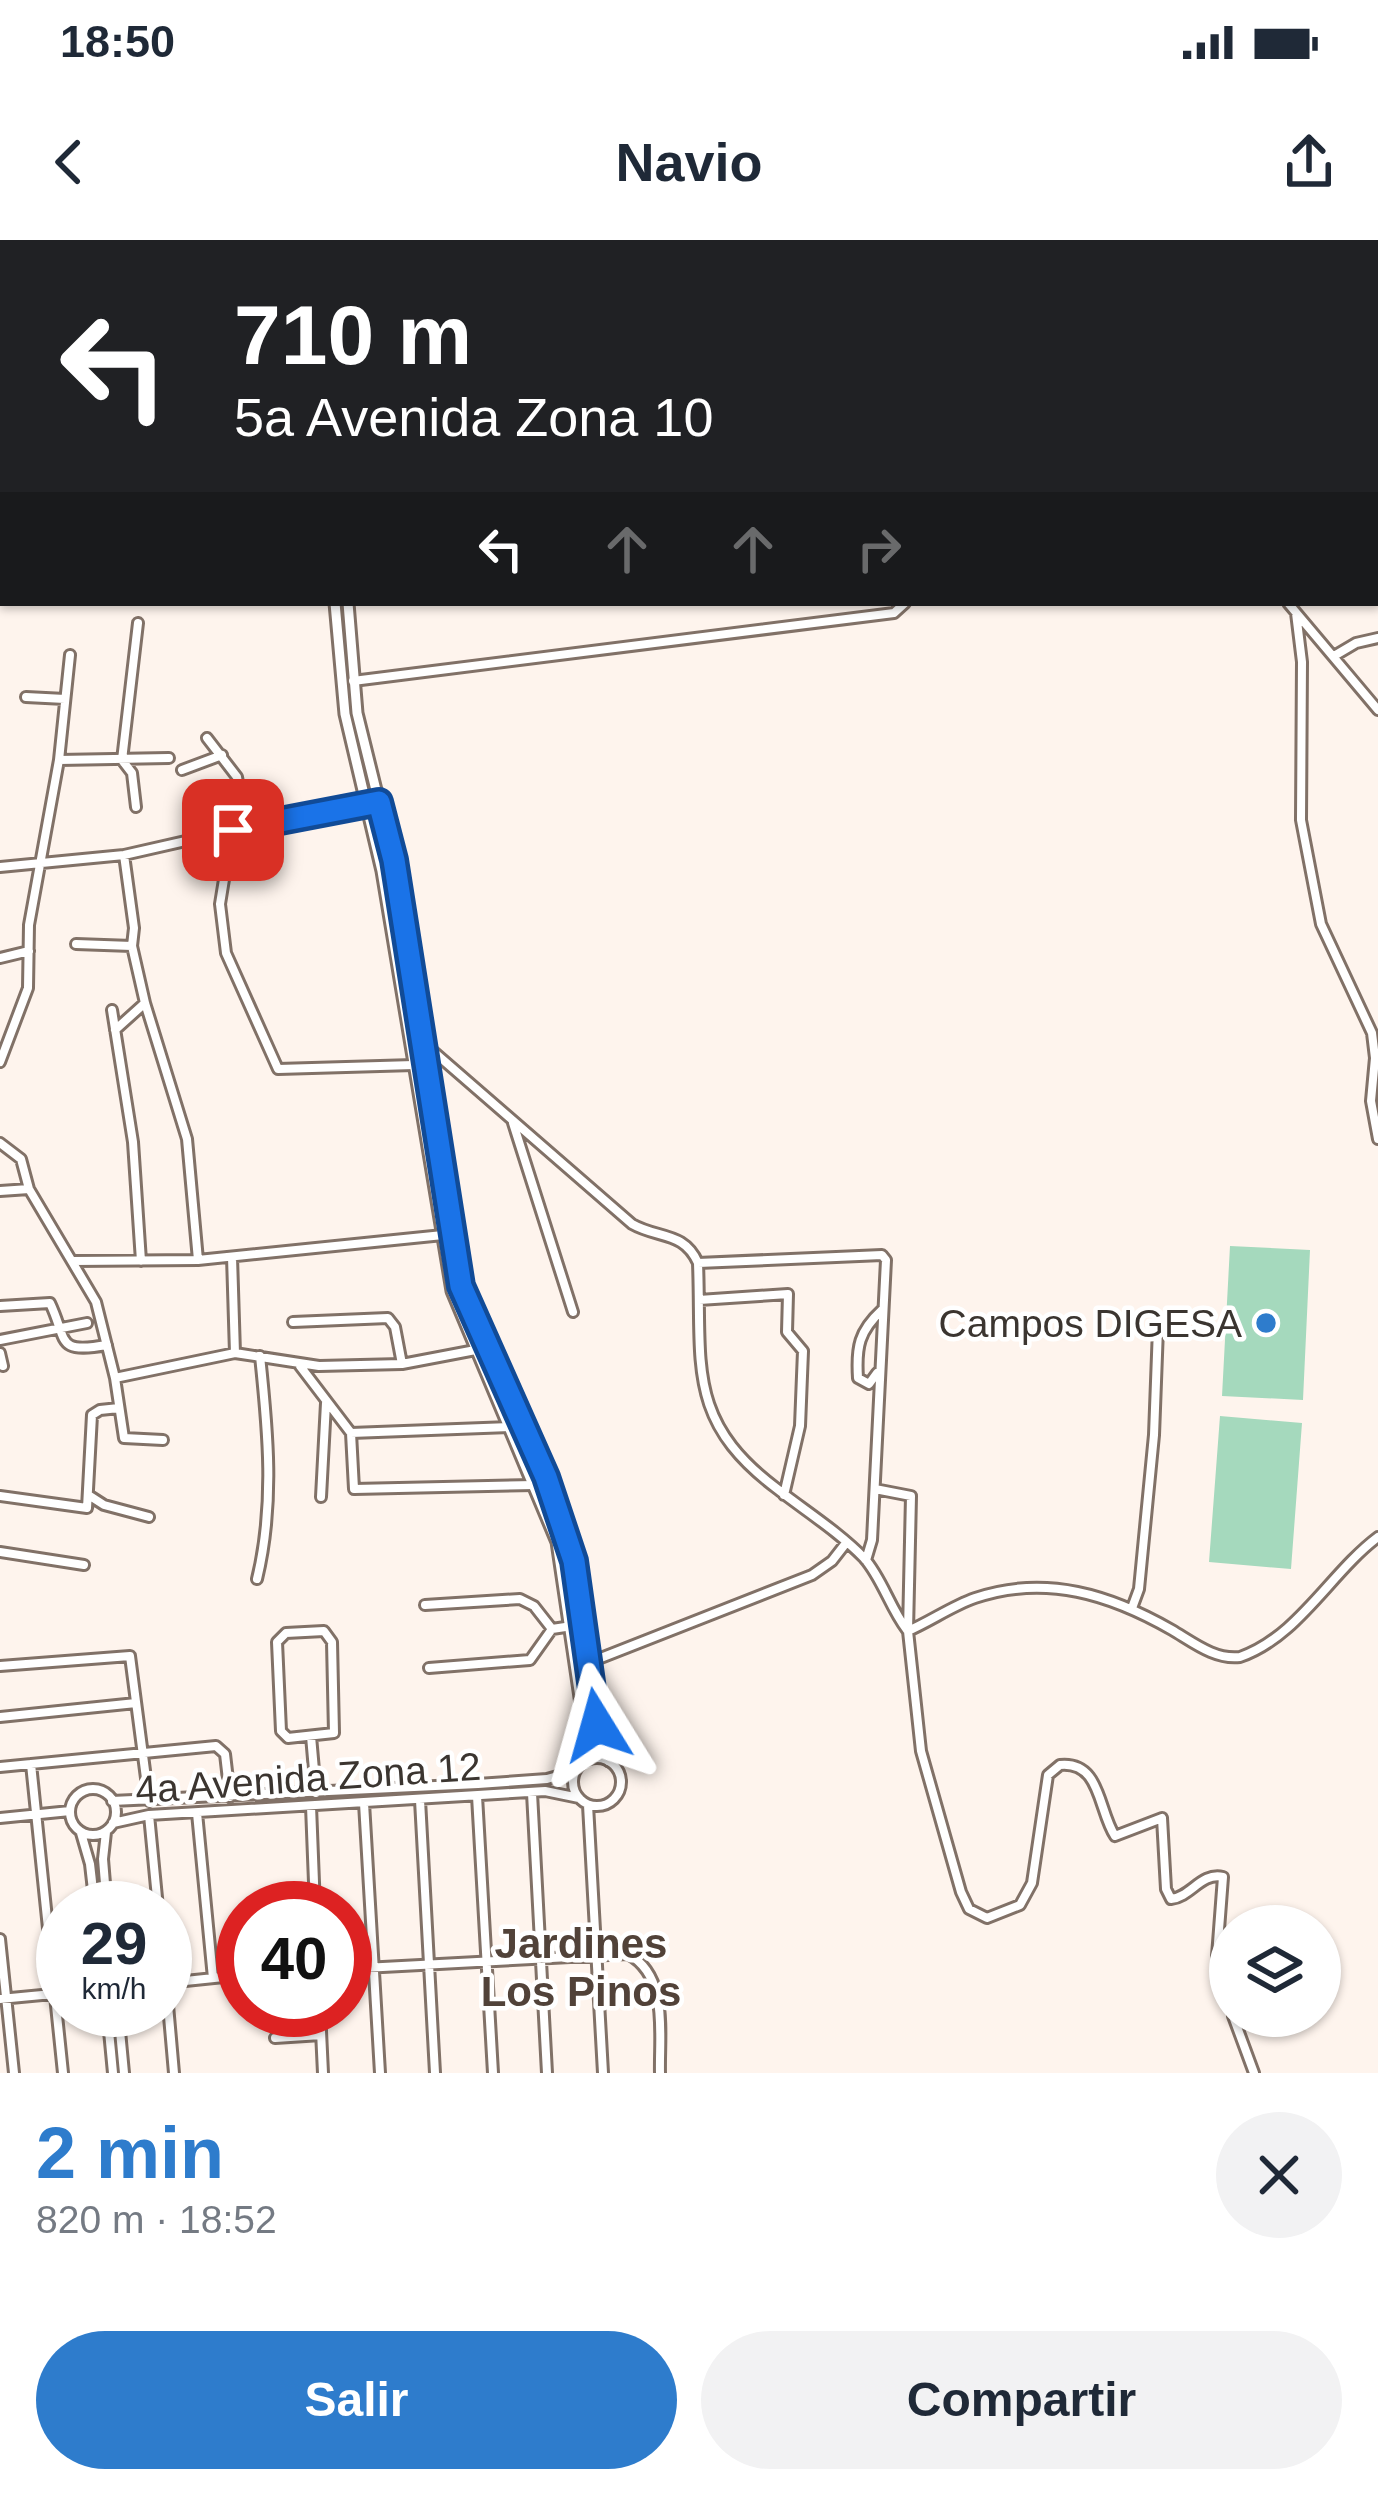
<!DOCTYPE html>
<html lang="es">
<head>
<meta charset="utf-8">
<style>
	body { margin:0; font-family:Arial,sans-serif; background:#f2f2f3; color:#1f2937; height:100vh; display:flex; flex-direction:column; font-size:45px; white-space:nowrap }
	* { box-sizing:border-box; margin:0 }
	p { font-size:39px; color:#747a83 }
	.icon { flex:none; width:66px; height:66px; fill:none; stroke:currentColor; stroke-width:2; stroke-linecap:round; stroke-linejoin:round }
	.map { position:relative; height:1833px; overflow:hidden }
	.details { display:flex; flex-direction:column; background:#fff; flex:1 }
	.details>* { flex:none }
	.hud { position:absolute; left:0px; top:0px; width:1380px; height:366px; box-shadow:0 3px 9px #0004; background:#202124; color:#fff; overflow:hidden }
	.controls { position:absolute; left:1209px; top:1665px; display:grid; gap:24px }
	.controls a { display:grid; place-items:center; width:132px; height:132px; border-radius:50%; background:#fff; box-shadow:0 3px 9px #0004; font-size:60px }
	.speed { position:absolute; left:36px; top:1641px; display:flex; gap:24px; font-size:60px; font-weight:700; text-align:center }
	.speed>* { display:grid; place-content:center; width:156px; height:156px; border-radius:50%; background:#fff; box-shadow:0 3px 9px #0004; line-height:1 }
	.speed small { font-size:30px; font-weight:400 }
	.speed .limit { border:18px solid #d22; background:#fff; color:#111 }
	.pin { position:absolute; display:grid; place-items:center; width:102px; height:102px; color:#fff; margin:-51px; border-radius:24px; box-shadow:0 6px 18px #0006 }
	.me { position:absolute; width:132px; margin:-66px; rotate:352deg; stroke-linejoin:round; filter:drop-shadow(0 0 9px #0008) }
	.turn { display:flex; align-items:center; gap:42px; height:252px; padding:0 36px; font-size:54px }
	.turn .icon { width:156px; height:156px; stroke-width:2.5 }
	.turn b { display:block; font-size:84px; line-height:102px }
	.lanes { display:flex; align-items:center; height:114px; padding:0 36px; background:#0003; justify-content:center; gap:60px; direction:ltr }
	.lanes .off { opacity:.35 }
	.round { display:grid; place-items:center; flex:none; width:126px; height:126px; border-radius:63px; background:#f2f2f3 }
	.headline { display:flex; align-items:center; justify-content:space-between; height:204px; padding:0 36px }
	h1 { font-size:72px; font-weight:700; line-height:90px; color:#2e7ccc }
	.button { display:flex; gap:24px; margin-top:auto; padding:24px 36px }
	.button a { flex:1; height:138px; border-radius:72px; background:#2e7ccc; color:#fff; font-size:48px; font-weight:700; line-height:138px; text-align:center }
	.button a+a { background:#f2f2f3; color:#1f2937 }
	.status { display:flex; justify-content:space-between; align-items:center; height:84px; padding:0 60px; background:#fff; direction:ltr }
	.status svg { height:33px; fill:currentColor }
	header { display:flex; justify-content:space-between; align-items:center; height:156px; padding:0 36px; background:#fff; font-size:54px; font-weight:700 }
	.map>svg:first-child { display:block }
	.green { fill:#a5d9bd }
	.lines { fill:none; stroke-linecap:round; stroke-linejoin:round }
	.minor-casing { stroke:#817167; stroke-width:14 }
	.tertiary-casing { stroke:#817167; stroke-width:15 }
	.minor { stroke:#fff; stroke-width:8 }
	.tertiary { stroke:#fff; stroke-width:9 }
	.route-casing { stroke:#114b97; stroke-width:30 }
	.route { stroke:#1a73e8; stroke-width:21 }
	.poi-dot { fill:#2e7ccc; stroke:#fff; stroke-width:4.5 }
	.labels { text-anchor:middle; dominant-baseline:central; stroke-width:9; stroke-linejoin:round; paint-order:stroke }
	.poi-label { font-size:39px; fill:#3b3530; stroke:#fff; text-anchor:end }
	.street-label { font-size:39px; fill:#3b3530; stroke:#fff }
	.neighbourhood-label { font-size:42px; font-weight:bold; fill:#514239; stroke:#fff }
</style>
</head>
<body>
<div class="status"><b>18:50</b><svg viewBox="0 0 49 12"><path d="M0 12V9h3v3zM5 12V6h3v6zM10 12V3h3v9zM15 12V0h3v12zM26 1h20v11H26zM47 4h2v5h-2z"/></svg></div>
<header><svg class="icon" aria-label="back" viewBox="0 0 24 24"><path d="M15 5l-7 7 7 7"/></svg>Navio<svg class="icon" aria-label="share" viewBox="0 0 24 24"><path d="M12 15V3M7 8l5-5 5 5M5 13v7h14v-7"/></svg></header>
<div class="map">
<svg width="1378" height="1833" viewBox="0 0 1378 1833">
	<rect width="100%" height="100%" fill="#fef4ed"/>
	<!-- green -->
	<path class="green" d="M 1230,1006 L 1310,1010 L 1303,1160 L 1222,1156 Z
		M 1220,1176 L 1302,1183 L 1291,1329 L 1209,1322 Z"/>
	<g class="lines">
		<!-- minor casing -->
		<g class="minor-casing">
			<path id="minor" d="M 93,0 L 93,3
				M 454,0 L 454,3
				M 581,0 L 581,3
				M 972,0 L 974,3
				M 843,3 L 850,0
				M 0,71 L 3,70
				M 0,341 L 3,341
				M 1288,363 L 1378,470
				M 1296,373 L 1302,422 L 1301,580 L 1321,684 L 1372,793 L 1375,818 L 1371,861 L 1378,899
				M 1334,416 L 1356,403 L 1378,398
				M 353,441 L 894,373 L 905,363
				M 26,457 L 65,459
				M 207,498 L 237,537 L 246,587
				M 59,520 L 169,518
				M 182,530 L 222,515
				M 136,567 L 132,533 L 122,520 L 138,383
				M 222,592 L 226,627 L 220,664 L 226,713 L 278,829 L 414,825
				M 124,615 L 134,688 L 132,706 L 145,763 L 187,899 L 198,1020
				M 0,627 L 124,615 L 300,575 L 379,562
				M 76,704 L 132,706
				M 0,718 L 29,711
				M 112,770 L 133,902 L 141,1021
				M 115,790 L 145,763
				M 419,799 L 632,984 C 658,999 684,991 698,1023 C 702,1125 686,1180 776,1248 C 804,1270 839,1292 864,1318 C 882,1338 890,1368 907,1390
				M 0,822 L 28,748 L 29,685 L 59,520 L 70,415
				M 513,883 L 573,1072
				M 0,903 L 21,919 L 29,949 L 96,1062 L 115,1138 L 124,1198 L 163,1200
				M 0,951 L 29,949
				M 232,1017 L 235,1113
				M 73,1021 L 198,1020 L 443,995
				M 698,1023 L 882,1015 L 886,1020 L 872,1300 L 866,1320
				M 699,1060 L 788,1054 L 787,1092 L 803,1111 L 800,1186 L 784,1255
				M 0,1066 L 50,1063 C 68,1101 55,1114 107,1105
				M 293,1082 L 388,1078 L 395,1087 L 402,1124
				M 0,1100 L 87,1083
				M 0,1113 L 3,1126
				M 300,1126 L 351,1193 L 354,1249 L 534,1245
				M 877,1133 L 869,1144 L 858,1138 C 856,1107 859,1091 882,1070
				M 115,1138 L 235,1113 L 319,1126 L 402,1124 L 486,1108
				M 351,1193 L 510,1187
				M 875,1249 L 911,1256 L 908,1391 L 921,1511 L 961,1652 L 969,1669 L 987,1678 L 1020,1665 L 1032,1643 L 1048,1535 L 1060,1525 C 1101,1521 1098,1570 1115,1596 L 1162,1578 L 1166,1649 L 1171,1659 C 1191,1657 1201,1632 1223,1637 L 1217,1716 L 1230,1767
				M 0,1256 L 87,1268 L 92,1175 L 100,1170 L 119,1168
				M 90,1256 L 104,1265 L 149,1277
				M 321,1257 L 326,1163
				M 0,1312 L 84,1325
				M 257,1339 C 275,1265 268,1191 260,1116
				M 425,1365 L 520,1359 L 534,1366 L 552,1389 L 572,1386
				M 1132,1368 L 1139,1349 L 1154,1195 L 1158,1088
				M 324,1391 L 332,1402 L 334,1493 L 288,1498 L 281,1491 L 277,1402 L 286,1393 Z
				M 908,1391 C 931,1381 952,1366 975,1358 C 1046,1334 1111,1355 1172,1390 C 1194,1403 1215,1420 1240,1417 C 1298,1397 1331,1332 1378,1297
				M 588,1423 L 812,1335 L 832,1321 L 846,1303
				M 0,1426 L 130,1416 L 149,1561
				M 429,1428 L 530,1420 L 552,1389
				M 0,1477 L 136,1463
				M 311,1496 L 316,1553
				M573 1542a24 24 0 1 1 48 0a24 24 0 1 1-48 0Z
				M 31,1524 L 63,1833
				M 0,1527 L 216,1506 L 225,1514 L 230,1557
				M70 1572a23 23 0 1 1 46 0a23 23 0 1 1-46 0Z
				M 532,1553 L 547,1833
				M 477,1556 L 493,1833
				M 420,1560 L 435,1833
				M 112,1561 L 478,1544 L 547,1539 L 575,1531
				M 364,1563 L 380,1833
				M 588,1565 L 603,1833
				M 311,1566 L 315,1668
				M 197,1573 L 213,1738
				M 149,1575 L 158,1668
				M 0,1578 L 70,1571
				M 113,1583 L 149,1575 L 545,1551 L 579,1558
				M 106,1592 L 103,1619 L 107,1668
				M 81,1593 L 90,1624 L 95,1668
				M 271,1653 L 315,1651
				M 0,1699 L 14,1833
				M 345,1729 L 628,1714 C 669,1736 659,1794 660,1833
				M 165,1731 L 174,1833
				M 166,1743 L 243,1735
				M 0,1759 L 63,1753
				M 107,1770 L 113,1833
				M 118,1770 L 124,1833
				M 320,1770 L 323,1833
				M 1233,1776 L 1254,1833
				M 275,1798 L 321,1795"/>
		</g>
		<!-- tertiary casing -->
		<g class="tertiary-casing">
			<path id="tertiary" d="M 260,0 L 262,3
				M 335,363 L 345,474 L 382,631 L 452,1051 L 557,1302 L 586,1498 L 582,1523
				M 348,363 L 357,473 L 393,619 L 461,1046 L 546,1237 L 574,1321 L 597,1485 L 609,1521"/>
		</g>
		<!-- minor -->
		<use href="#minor" class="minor"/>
		<!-- tertiary -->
		<use href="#tertiary" class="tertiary"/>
	</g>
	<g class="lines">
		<!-- route casing -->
		<g class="route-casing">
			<path id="route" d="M 233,590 L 379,562 L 394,620 L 461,1046 L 546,1237 L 574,1321 L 597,1485"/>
		</g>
		<!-- route -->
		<use href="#route" class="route"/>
	</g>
	<!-- markers -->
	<circle class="poi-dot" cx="1266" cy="1083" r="12"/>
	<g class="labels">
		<!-- poi labels -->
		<g class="poi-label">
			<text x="1242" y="1083">Campos DIGESA</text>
		</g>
		<!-- street labels -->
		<g class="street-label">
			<text transform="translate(308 1538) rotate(-4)">4a Avenida Zona 12</text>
		</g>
		<!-- neighbourhood labels -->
		<g class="neighbourhood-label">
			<text x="581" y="1703">Jardines<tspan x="581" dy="48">Los Pinos</tspan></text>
		</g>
	</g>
</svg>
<div class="controls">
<a><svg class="icon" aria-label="layers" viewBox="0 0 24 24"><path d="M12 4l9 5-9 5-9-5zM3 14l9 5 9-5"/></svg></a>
</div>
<div class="speed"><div>29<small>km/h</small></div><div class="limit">40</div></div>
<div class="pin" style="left:233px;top:590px;background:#d93025"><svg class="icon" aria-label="arrive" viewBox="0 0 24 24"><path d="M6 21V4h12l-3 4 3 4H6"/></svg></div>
<svg class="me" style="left:597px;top:1485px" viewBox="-20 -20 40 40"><path d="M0-17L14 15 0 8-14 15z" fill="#1a73e8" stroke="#fff" stroke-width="4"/></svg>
<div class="hud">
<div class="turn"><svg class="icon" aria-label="left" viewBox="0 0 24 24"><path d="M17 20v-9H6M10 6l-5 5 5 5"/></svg><div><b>710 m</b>5a Avenida Zona 10</div></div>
<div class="lanes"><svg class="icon" aria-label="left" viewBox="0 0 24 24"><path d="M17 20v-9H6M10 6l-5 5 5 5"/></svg><svg class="icon off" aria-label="ahead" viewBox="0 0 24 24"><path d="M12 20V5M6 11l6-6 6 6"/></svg><svg class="icon off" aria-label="ahead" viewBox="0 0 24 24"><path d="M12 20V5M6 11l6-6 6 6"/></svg><svg class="icon off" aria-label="right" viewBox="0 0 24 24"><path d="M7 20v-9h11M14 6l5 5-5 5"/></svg></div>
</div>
</div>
<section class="details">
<div class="headline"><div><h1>2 min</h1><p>820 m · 18:52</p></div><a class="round"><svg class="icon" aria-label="close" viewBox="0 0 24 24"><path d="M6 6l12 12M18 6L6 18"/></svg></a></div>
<div class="button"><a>Salir</a><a>Compartir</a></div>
</section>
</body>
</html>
